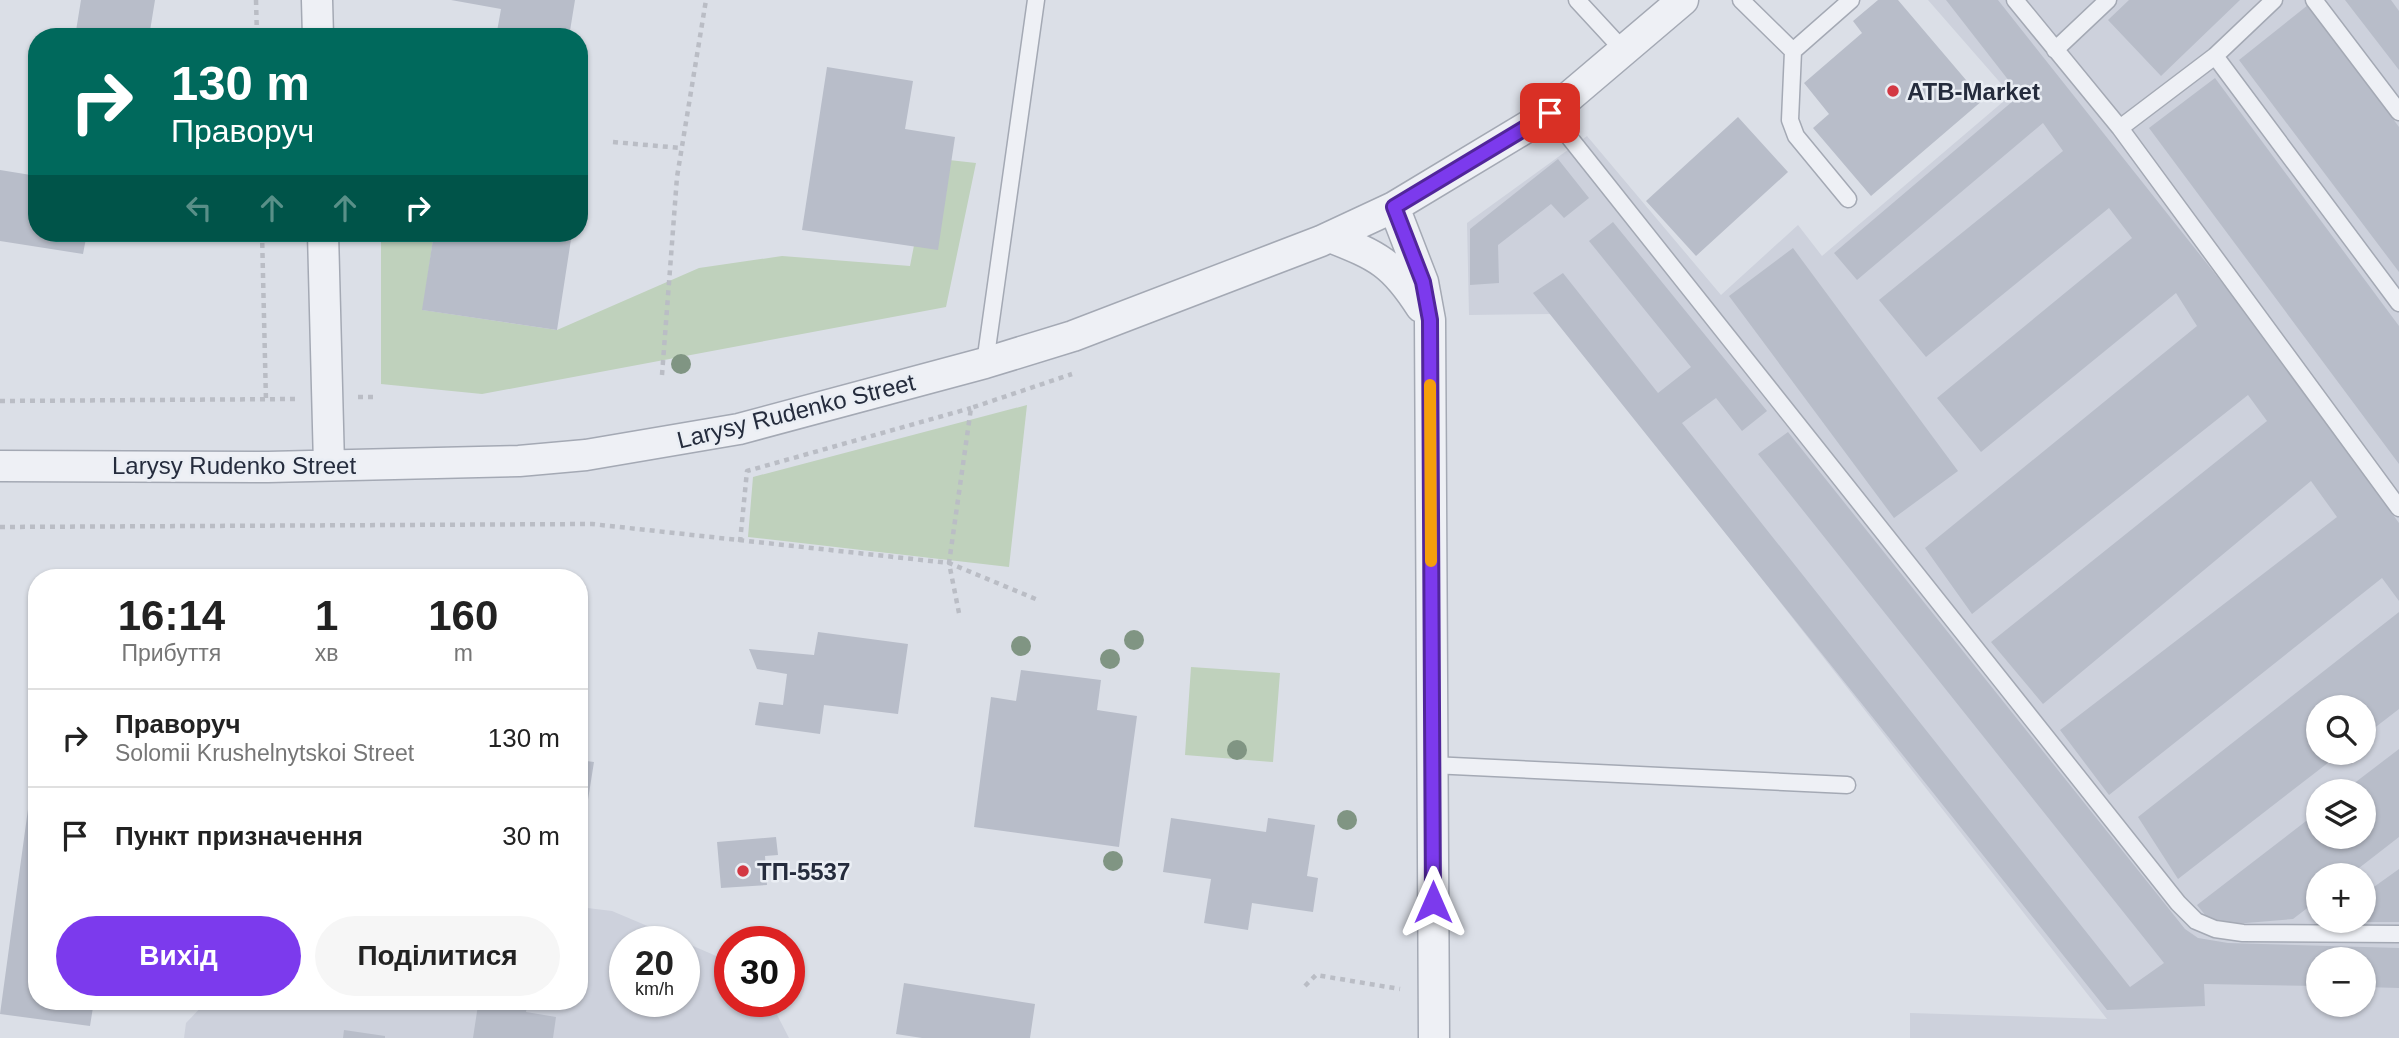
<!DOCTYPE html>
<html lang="uk">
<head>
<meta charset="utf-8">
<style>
	body { margin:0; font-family:Arial,sans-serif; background:#f6f6f6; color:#222; height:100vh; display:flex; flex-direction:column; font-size:26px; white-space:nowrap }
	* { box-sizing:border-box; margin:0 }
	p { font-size:23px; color:#767676 }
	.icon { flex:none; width:38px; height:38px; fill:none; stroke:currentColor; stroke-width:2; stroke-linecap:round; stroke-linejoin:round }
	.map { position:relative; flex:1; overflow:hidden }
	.details { position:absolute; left:28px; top:569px; width:560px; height:441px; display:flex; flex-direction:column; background:#fff; border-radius:28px; box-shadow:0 2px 5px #0004 }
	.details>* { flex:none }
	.banner { position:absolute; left:28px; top:28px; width:560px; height:214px; border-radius:28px; box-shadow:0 2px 5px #0004; background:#00695c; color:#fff; overflow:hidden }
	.controls { position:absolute; left:2306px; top:695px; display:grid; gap:14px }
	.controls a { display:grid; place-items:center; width:70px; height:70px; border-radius:50%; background:#fff; box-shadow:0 2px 5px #0004; font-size:35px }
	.speed { position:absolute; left:609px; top:926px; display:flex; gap:14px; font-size:35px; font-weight:700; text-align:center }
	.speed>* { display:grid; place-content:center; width:91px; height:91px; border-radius:50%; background:#fff; box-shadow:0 2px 5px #0004; line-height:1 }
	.speed small { font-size:18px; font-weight:400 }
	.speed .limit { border:10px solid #d22; background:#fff; color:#111 }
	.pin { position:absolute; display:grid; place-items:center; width:60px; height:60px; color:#fff; margin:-30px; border-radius:14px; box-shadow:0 4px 10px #0006 }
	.me { position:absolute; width:77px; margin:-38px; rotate:0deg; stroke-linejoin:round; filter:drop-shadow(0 0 5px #0008) }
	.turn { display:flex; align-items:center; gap:24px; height:147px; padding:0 28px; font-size:32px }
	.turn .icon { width:91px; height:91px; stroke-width:2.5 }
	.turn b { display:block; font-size:49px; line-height:60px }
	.lanes { display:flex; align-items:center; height:66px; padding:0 28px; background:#0003; justify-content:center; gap:35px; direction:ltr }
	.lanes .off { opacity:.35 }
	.eta { display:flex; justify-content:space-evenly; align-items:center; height:119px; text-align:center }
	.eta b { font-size:42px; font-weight:800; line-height:49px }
	.button { display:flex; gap:14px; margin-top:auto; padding:14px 28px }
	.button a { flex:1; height:80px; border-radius:42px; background:#7c3aed; color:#fff; font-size:28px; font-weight:800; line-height:80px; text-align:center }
	.button a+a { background:#f6f6f6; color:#222 }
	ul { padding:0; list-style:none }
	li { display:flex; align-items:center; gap:21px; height:98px; padding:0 28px; border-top:2px solid #e0e0e0 }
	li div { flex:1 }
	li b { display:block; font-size:26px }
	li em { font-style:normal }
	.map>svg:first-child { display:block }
	.built { fill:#cdd1dc; fill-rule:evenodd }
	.green { fill:#bfd1bc }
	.building { fill:#b8bdc9 }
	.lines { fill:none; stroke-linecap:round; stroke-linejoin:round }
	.service-casing { stroke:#a4a9b4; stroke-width:19 }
	.minor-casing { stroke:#a4a9b4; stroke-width:33 }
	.path { stroke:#babdc5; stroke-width:4.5; stroke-dasharray:5 5; stroke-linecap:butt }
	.service { stroke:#eef0f5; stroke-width:16 }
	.minor { stroke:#eef0f5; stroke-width:30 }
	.tree { fill:#809583 }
	.route-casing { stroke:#51269a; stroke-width:18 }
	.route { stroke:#7c3aed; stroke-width:12 }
	.slow { stroke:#f59e0b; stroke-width:12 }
	.poi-dot { fill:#d33843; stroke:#eaeef4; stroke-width:2.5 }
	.labels { text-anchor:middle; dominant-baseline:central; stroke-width:5; stroke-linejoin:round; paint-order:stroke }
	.poi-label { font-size:24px; font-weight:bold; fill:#252c3d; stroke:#eaeef4; text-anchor:start }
	.street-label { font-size:24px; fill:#252c3d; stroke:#eaeef4 }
</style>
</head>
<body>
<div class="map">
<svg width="2399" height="1038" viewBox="0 0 2399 1038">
	<rect width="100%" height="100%" fill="#dbdfe7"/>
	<!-- built -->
	<path class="built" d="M 1928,0 L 2399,0 L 2399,1038 L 1910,1038 L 1910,1013 L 2107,1019 L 1554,314 L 1469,315 L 1467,223 L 1587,136 L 1721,295 L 1798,225 L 1822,256 L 2011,95 ZM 2319,707 L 2364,707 L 2364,752 L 2319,752 ZM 2319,791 L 2364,791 L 2364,836 L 2319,836 ZM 2319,875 L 2364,875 L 2364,920 L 2319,920 ZM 2319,959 L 2364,959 L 2364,1004 L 2319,1004 Z
		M 579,907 L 612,911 L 683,941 L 625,942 L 625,1001 L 684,1001 L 684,942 L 730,962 L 730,1001 L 770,1001 L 789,1038 L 184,1038 L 186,1023 L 207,1001 L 579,1001 Z"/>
	<!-- green -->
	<path class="green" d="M 931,158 L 976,163 L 946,307 L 482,394 L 381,384 L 381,233 L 434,233 L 423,310 L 557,330 L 699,268 L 782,256 L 910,266 Z
		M 1027,405 L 1009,567 L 748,537 L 753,477 Z
		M 1191,667 L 1280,673 L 1273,762 L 1185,755 Z"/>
	<!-- building -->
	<path class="building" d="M 81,0 L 155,0 L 149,37 L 75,37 Z
		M 451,0 L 575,0 L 569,37 L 496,37 L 501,9 Z
		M 1878,0 L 1898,0 L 1983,100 L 1871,196 L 1813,128 L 1829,114 L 1804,83 L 1862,33 L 1853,21 Z
		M 1946,0 L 1998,0 L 2235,299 L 2399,523 L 2399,601 L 2382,578 L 2109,795 L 2060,730 L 2337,517 L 2311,481 L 2043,704 L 1991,642 L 2267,421 L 2248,395 L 1972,614 L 1925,548 L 2197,326 L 2176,293 L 1981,452 L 1937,398 L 2132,238 L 2109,208 L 1926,357 L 1879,300 L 2063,151 L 2043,123 L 1857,280 L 1834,253 L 2020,95 Z
		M 2129,0 L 2240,0 L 2161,76 L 2108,20 Z
		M 2345,0 L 2391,0 L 2399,11 L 2399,70 Z
		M 2308,5 L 2399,127 L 2399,272 L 2239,60 Z
		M 827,67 L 913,81 L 905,129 L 955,137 L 938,250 L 802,230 Z
		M 2215,78 L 2399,326 L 2399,464 L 2149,128 Z
		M 1738,117 L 1788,172 L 1696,256 L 1646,201 Z
		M 1558,159 L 1589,198 L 1564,218 L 1551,204 L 1498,245 L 1499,283 L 1470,285 L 1470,229 Z
		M 0,170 L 37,176 L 37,233 L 87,233 L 83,254 L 0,241 Z
		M 1613,222 L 1767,411 L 1742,431 L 1716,398 L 1682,423 L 2130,987 L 2164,963 L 1758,454 L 1788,432 L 2185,929 L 2198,938 L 2228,943 L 2399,948 L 2399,988 L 2364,987 L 2364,959 L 2319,959 L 2319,986 L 2204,984 L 2205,1006 L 2107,1010 L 1533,293 L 1563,273 L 1658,393 L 1691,367 L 1589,241 Z
		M 434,233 L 572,233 L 557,330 L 422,310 Z
		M 1793,248 L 1958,471 L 1894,518 L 1729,296 Z
		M 2399,612 L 2399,709 L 2364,736 L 2364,707 L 2319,707 L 2319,752 L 2342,752 L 2178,879 L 2138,817 Z
		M 818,632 L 908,644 L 898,714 L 824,705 L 820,734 L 755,725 L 759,702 L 783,705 L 787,674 L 757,669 L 749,649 L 814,655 Z
		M 1021,670 L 1101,680 L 1097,710 L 1137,716 L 1119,847 L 974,827 L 991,697 L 1016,701 Z
		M 2399,749 L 2399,837 L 2350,875 L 2319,875 L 2319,899 L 2293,919 L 2234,924 L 2210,921 L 2197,905 L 2319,811 L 2319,836 L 2364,836 L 2364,791 L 2344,791 Z
		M 35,758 L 37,1001 L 94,1001 L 90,1026 L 0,1014 Z
		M 579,760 L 594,762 L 583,831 L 579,831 Z
		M 1171,818 L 1266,832 L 1268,818 L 1315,825 L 1307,876 L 1318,878 L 1313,912 L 1252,903 L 1248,930 L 1204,923 L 1211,879 L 1163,872 Z
		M 776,837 L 778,855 L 765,856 L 767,885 L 721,888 L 717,842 Z
		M 2399,869 L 2399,922 L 2364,922 L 2364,894 Z
		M 904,983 L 1035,1004 L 1030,1038 L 922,1038 L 896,1034 Z
		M 509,1001 L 528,1001 L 526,1012 L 556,1017 L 553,1038 L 473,1038 L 478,1005 L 508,1010 Z
		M 344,1030 L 385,1036 L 385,1038 L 343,1038 Z"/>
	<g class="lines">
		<!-- service casing -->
		<g class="service-casing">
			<path id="service" d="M 1577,0 L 1625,52
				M 1741,0 L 1793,51 L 1790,120 L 1796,136 L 1848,199
				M 2015,0 L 2120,128 L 2399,508
				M 2314,0 L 2399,112
				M 2055,50 L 2108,0
				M 1793,51 L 1851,0
				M 2215,56 L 2399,303
				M 1550,113 L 2178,903 L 2196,921 L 2215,929 L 2243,933 L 2399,934
				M 2120,128 L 2215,56 L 2274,0
				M 985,363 L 1036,0
				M 1432,765 L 1847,785"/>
		</g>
		<!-- minor casing -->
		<g class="minor-casing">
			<path id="minor" d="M 317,0 L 318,37
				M 1394,207 L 1423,282 L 1430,320 L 1434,1038
				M 323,233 L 329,465
				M 1330,237 C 1378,256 1393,263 1421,307
				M 0,466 L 268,467 L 519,461 L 586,455 L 739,429 L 985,363 L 1073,336 L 1321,241 L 1394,207 L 1550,113 L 1683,0"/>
		</g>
		<!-- path -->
		<path class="path" d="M 256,0 L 257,37
			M 613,142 L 681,148
			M 262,233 L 266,401
			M 662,375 L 677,177 L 706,0
			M 358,397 L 375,397
			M 0,401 L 297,399
			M 0,527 L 592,524 L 949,563 L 1038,600
			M 740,542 L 747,471 L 971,408
			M 959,613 L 949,563 L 971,408 L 1072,374
			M 1305,986 L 1316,975 L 1400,989"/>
		<!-- service -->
		<use href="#service" class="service"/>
		<!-- minor -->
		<use href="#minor" class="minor"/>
	</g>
	<!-- trees -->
	<g class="tree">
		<circle cx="681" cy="364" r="10"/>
		<circle cx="1134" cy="640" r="10"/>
		<circle cx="1021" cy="646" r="10"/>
		<circle cx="1110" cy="659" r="10"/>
		<circle cx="1237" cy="750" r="10"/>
		<circle cx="1347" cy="820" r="10"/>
		<circle cx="1113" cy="861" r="10"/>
	</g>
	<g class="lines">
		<!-- route casing -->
		<g class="route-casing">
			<path id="route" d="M 1433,902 L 1430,320 L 1423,282 L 1394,207 L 1550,113"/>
		</g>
		<!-- route -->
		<use href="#route" class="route"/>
		<!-- slow -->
		<path class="slow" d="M 1430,385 L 1431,561"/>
	</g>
	<!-- markers -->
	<g class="poi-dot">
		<circle cx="1893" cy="91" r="7"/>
		<circle cx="743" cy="871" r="7"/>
	</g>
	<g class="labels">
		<!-- poi labels -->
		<g class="poi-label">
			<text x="1907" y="91">ATB-Market</text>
			<text x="757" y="871">ТП-5537</text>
		</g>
		<!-- street labels -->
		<g class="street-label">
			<text transform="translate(796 411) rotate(-14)">Larysy Rudenko Street</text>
			<text x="234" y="465">Larysy Rudenko Street</text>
		</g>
	</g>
</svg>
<div class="controls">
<a><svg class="icon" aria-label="search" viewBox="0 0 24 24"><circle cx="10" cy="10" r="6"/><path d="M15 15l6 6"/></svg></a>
<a><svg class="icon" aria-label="layers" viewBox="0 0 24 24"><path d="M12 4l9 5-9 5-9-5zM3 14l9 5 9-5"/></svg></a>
<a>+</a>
<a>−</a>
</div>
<div class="speed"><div>20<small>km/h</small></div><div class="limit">30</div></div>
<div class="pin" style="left:1550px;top:113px;background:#d93025"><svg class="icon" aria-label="arrive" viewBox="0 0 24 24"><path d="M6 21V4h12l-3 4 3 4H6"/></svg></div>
<svg class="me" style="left:1433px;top:902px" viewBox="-20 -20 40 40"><path d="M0-17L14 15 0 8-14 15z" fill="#7c3aed" stroke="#fff" stroke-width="4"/></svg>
<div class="banner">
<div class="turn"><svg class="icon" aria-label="right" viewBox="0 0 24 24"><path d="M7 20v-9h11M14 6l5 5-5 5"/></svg><div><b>130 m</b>Праворуч</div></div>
<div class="lanes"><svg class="icon off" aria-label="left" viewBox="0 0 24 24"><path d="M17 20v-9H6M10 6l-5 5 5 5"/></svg><svg class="icon off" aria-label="ahead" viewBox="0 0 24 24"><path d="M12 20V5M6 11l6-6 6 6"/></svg><svg class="icon off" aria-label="ahead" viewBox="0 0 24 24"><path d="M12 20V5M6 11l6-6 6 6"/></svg><svg class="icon" aria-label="right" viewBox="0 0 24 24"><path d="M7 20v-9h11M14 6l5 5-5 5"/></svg></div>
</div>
<section class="details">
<div class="eta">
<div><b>16:14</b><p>Прибуття</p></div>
<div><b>1</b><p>хв</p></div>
<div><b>160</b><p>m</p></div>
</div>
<ul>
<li><svg class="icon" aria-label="right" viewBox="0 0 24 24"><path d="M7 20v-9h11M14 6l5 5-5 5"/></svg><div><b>Праворуч</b><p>Solomii Krushelnytskoi Street</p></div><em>130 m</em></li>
<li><svg class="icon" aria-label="arrive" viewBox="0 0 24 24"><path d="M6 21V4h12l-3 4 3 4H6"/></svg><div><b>Пункт призначення</b></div><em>30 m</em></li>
</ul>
<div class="button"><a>Вихід</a><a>Поділитися</a></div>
</section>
</div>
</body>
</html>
